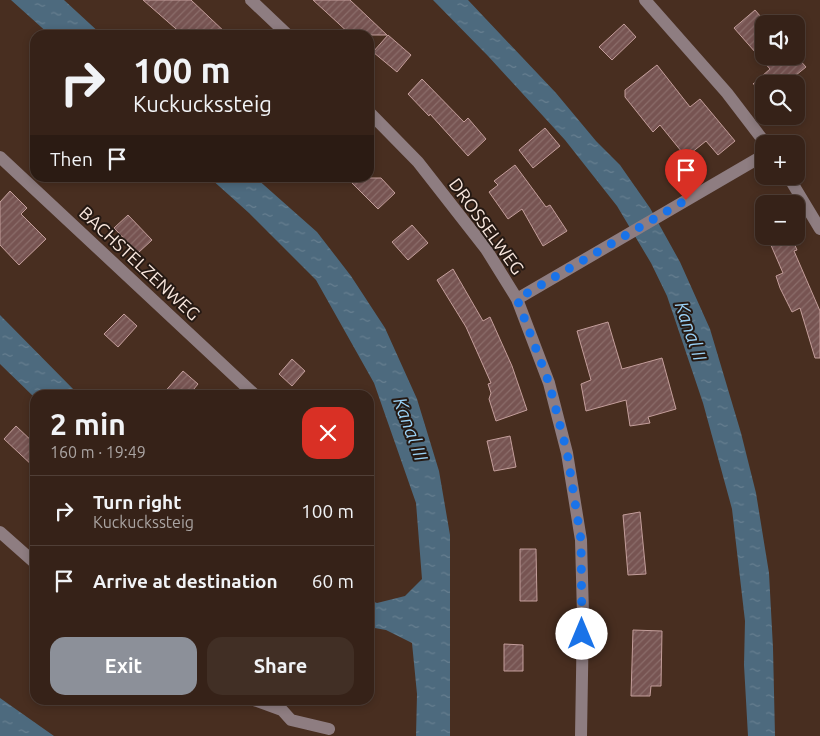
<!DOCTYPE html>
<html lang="en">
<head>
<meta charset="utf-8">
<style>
	body { margin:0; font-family:Ubuntu,sans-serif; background:#412f25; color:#f1f3f6; height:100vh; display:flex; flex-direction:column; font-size:19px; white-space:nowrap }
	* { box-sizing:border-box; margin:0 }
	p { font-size:16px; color:#aaa4a2 }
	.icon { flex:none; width:28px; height:28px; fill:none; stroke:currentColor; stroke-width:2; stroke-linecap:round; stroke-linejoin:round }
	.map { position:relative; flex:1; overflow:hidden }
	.drawer { position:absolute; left:30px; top:390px; width:344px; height:315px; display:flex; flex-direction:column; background:#362218; border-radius:15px; box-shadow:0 2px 8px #0003,0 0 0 1px #503f37 }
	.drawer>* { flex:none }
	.guide { position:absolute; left:30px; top:30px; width:344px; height:152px; border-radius:15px; box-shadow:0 2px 8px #0003,0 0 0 1px #503f37; background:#362218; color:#f1f3f6; overflow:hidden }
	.controls { position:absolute; left:755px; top:15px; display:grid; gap:10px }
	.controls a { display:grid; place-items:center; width:50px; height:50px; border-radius:10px; background:#362218; box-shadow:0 2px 8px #0003,0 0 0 1px #503f37; font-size:25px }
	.pin { position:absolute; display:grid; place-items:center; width:42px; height:42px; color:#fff; margin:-51px -21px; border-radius:50% 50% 50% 0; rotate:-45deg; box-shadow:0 0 5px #0007 }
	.pin .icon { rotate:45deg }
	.me { position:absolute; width:55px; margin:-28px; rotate:0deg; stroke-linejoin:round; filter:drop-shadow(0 0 4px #0008) }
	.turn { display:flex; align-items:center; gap:18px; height:105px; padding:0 20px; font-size:22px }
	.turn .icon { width:65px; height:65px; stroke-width:2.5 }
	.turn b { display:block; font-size:35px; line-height:42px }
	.then { display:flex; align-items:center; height:48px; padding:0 20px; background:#0003; gap:10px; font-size:19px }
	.round { display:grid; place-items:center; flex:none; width:52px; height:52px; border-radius:15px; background:#412f25 }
	.headline { display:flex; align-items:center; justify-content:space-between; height:85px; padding:0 20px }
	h1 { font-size:30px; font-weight:700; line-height:38px }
	.cta { display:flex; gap:10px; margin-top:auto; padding:10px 20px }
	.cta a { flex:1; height:58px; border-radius:15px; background:#8c9099; color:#fff; font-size:20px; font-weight:700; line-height:58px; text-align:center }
	.cta a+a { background:#412f25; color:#f1f3f6 }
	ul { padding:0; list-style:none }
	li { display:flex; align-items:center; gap:15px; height:70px; padding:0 20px; border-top:1px solid #503f37 }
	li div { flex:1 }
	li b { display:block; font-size:19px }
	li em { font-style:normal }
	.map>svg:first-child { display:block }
	.water { fill:url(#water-ripples) }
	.building { fill:url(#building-hatch); stroke:#c49e9b }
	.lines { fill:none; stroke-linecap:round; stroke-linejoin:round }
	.minor { stroke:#8e7d81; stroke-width:12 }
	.route { stroke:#1a73e8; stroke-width:9; stroke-dasharray:0 16.2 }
	.labels { text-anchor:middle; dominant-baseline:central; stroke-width:4; stroke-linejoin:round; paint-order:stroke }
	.street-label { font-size:18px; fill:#f9e7de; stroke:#251913 }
	.water-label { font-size:19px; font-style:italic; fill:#9bd2f7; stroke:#251913 }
</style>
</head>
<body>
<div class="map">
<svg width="820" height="736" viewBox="0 0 820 736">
	<defs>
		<pattern id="water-ripples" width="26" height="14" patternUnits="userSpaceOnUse" patternTransform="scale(1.25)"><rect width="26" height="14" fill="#4d6a7e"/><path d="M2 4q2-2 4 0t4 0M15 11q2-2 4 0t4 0" fill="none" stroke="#677f90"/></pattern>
		<pattern id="building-hatch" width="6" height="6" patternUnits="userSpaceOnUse" patternTransform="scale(1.25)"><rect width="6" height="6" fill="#775452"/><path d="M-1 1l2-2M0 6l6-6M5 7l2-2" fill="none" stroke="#8b6d6a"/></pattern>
	</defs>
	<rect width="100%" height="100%" fill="#482e20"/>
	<!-- water -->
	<path class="water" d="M 11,0 L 64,0 L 102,35 L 50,35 Z
		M 433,0 L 468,0 L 556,93 L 596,141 L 620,165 L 650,208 L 680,262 L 710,329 L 741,433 L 756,493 L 769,573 L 773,648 L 775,736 L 748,736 L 744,665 L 745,621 L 732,509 L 703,403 L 667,296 L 651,263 L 617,206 L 565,140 L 488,56 Z
		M 210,178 L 256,178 L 317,232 L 351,276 L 385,328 L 417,399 L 439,471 L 450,535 L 450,736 L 416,736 L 417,694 L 412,643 L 386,630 L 369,627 L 369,600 L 377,603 L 405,596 L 422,579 L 416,503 L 374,383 L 316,280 L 249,213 Z
		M 0,315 L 79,395 L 35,395 L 35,398 L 0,364 Z
		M 0,698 L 54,736 L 0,736 Z"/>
	<!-- building -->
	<path class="building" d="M 143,0 L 191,0 L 228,35 L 183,35 Z
		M 313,0 L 350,0 L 387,35 L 351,35 Z
		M 755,10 L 767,24 L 764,24 L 764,56 L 796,56 L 806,67 L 785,84 L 753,84 L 770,69 L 734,28 Z
		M 624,24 L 636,37 L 612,60 L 599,47 Z
		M 388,35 L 411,55 L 397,72 L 373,52 Z
		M 657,65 L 690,107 L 700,99 L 735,141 L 718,155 L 706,141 L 686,157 L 660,125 L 653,132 L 625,97 L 625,90 Z
		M 422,79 L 464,122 L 468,118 L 486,139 L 468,156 L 430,114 L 429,116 L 408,94 Z
		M 545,128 L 560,146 L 533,168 L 519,150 Z
		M 515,165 L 546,207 L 550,205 L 567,231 L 543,246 L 522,209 L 508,219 L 489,192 L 498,185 L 494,181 Z
		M 347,178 L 381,178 L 395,193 L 378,209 Z
		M 10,191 L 27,208 L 21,214 L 46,239 L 19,265 L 0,245 L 0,202 Z
		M 128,215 L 152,240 L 138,253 L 114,228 Z
		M 412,225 L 428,243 L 408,260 L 392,242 Z
		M 767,236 L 791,236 L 797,250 L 794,251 L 820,311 L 820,358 L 815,358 L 800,308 L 792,312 L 780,288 L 776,276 L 783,273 Z
		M 453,269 L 483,321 L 490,317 L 512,366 L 527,410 L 496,421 L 489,399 L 491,393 L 488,384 L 491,383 L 466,327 L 437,280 Z
		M 124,314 L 137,326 L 118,347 L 104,334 Z
		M 608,322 L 622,369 L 662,358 L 676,409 L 648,417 L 650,423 L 630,426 L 626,400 L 586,411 L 581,384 L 591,380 L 577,331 Z
		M 292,359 L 305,371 L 292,386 L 279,374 Z
		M 183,371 L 198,384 L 189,395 L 162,395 Z
		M 16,426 L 35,444 L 35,468 L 4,439 Z
		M 510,436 L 516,467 L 494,471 L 487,441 Z
		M 640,512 L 646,574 L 628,575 L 623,515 Z
		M 520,549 L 536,549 L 537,601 L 520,601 Z
		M 633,630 L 662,631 L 661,686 L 651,686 L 650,696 L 631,696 Z
		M 504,644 L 523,645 L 523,671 L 504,671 Z"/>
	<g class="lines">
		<!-- minor -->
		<path class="minor" d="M 251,0 L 288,35
			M 645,0 L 727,93 L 766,144
			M 369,112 L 418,162 L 486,249 L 517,299 L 549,383 L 567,453 L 581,540 L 583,615 L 581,736
			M 0,157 L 255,395
			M 788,176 L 820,229
			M 517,299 L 764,155
			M 0,532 L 35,563
			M 254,700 L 282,710 L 291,720 L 329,729"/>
	</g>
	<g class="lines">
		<!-- route -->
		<path class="route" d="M 582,634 L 581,540 L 567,452 L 549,383 L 517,299 L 686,200"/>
	</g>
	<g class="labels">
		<!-- street labels -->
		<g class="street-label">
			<text transform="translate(487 226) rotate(54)">DROSSELWEG</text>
			<text transform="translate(140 263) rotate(43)">BACHSTELZENWEG</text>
		</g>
		<!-- water labels -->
		<g class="water-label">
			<text transform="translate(691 331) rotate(71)">Kanal II</text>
			<text transform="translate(411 429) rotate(70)">Kanal III</text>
		</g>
	</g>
</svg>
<div class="controls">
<a><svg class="icon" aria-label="sound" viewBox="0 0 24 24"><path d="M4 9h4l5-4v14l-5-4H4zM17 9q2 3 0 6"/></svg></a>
<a><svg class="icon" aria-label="search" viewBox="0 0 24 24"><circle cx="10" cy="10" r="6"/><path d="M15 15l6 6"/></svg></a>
<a>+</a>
<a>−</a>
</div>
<div class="pin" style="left:686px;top:200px;background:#d93025"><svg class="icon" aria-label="arrive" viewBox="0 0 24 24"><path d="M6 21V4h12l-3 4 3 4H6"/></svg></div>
<svg class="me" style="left:582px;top:634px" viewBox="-20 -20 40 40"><circle r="19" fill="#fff"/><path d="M0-13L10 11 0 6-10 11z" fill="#1a73e8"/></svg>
<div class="guide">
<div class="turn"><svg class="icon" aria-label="right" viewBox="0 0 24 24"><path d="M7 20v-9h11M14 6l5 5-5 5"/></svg><div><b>100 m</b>Kuckuckssteig</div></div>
<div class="then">Then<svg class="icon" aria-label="arrive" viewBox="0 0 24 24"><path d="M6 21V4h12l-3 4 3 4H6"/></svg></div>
</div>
<section class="drawer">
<div class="headline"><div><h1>2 min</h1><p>160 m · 19:49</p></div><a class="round" style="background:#d93025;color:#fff"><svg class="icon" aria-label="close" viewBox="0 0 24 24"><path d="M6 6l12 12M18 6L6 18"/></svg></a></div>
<ul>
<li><svg class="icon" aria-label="right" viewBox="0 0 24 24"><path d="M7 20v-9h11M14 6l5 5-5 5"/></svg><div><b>Turn right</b><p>Kuckuckssteig</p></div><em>100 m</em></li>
<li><svg class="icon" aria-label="arrive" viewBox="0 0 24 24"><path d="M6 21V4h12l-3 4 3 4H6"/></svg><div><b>Arrive at destination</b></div><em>60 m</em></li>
</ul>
<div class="cta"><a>Exit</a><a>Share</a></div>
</section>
</div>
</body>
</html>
